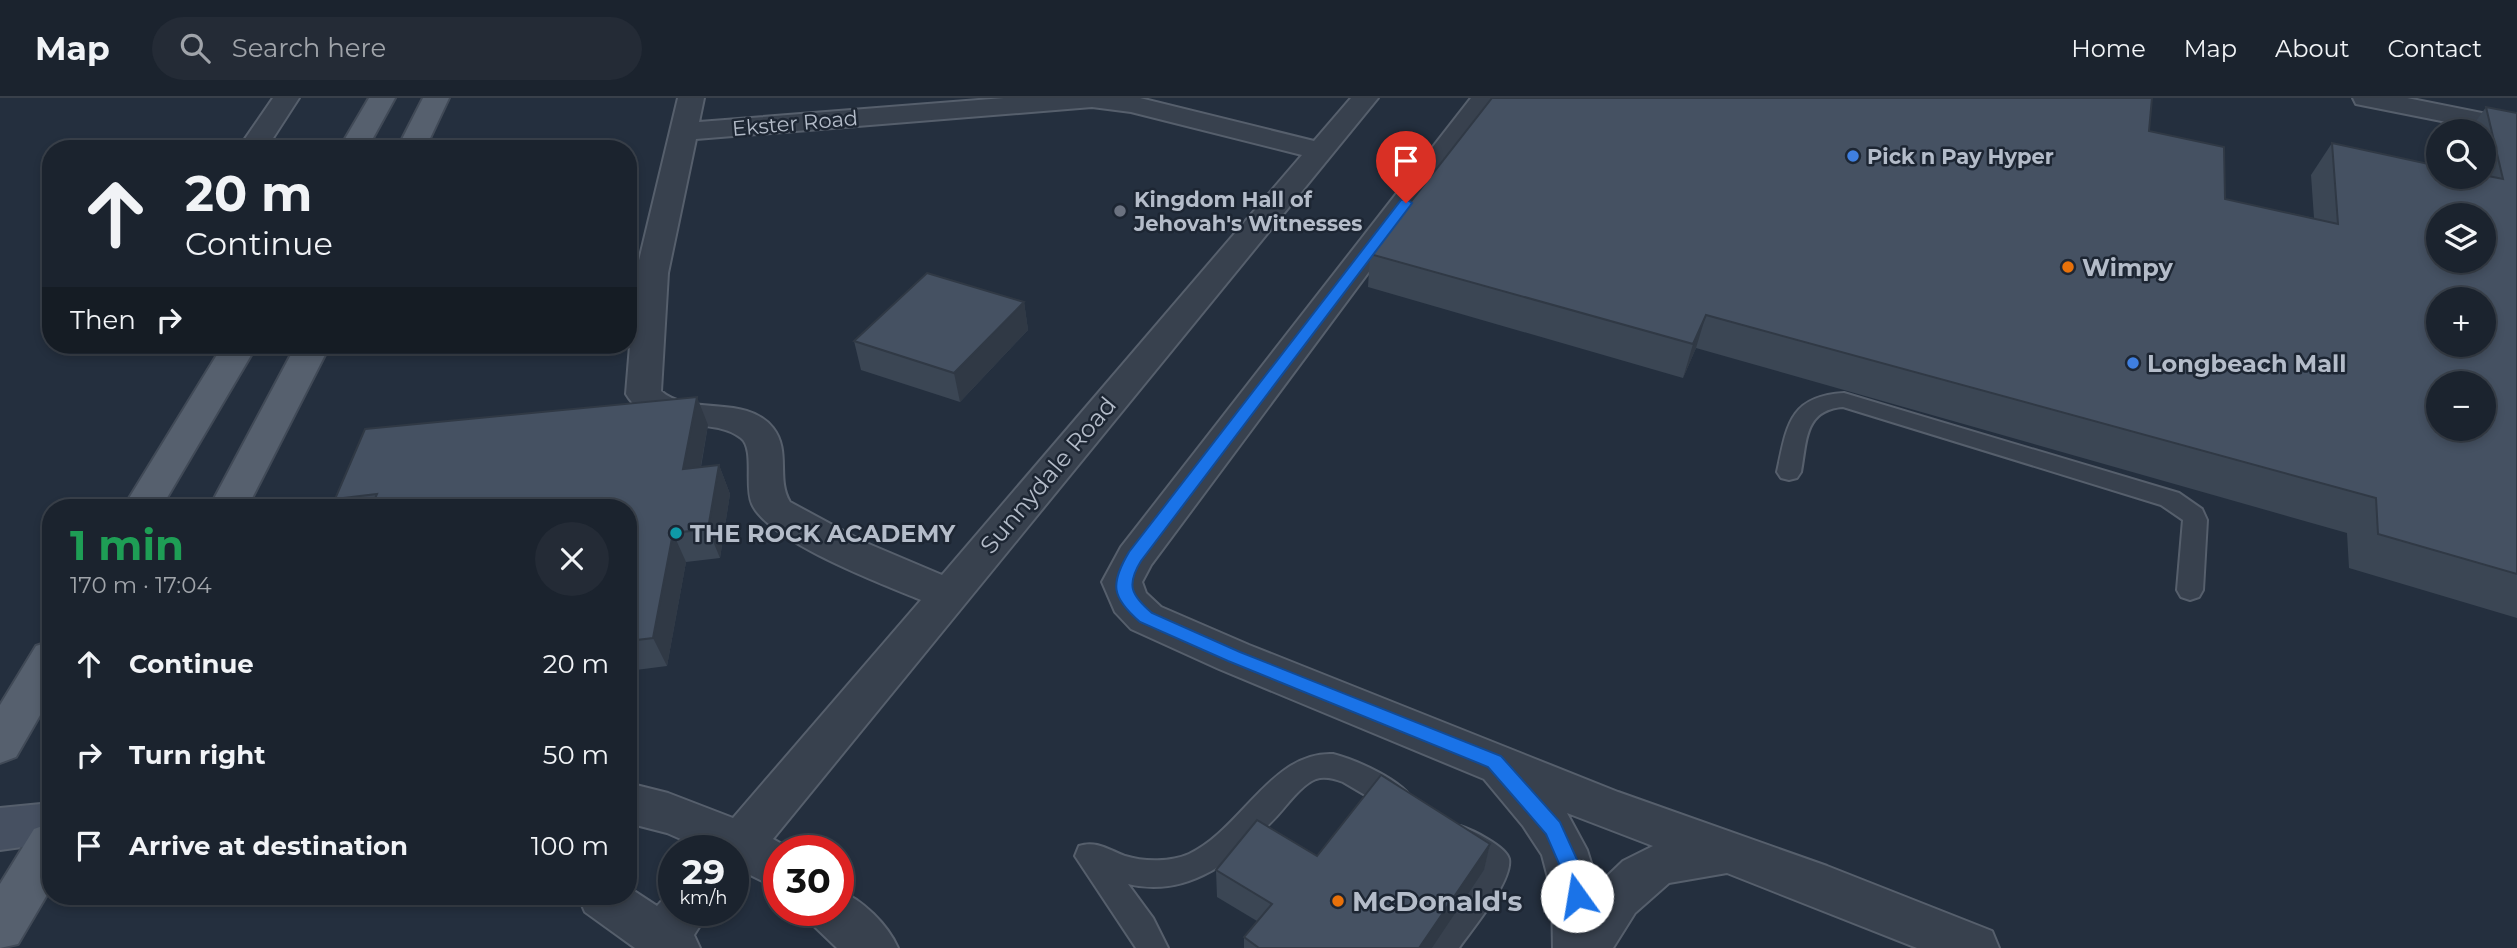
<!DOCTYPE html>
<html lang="en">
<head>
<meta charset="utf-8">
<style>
	body { margin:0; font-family:Montserrat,sans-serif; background:#242b36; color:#f1f3f6; height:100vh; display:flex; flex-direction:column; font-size:26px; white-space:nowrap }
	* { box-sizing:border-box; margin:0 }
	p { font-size:23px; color:#a0a4aa }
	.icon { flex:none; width:38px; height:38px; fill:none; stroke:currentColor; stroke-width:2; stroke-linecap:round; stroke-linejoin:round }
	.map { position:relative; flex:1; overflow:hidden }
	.panel { position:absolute; left:42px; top:401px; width:595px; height:406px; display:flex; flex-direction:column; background:#1b232e; border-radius:28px; box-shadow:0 4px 10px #0003,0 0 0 2px #39404a }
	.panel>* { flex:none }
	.guide { position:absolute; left:42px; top:42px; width:595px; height:214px; border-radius:28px; box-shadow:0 4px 10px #0003,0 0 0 2px #39404a; background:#1b232e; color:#f1f3f6; overflow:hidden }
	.tools { position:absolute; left:2426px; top:21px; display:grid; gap:14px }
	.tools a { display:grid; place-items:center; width:70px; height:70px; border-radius:50%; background:#1b232e; box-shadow:0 4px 10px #0003,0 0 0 2px #39404a; font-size:35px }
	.speed { position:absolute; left:658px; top:737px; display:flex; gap:14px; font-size:35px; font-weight:700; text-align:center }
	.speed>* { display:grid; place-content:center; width:91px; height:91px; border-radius:50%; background:#1b232e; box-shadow:0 4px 10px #0003,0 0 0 2px #39404a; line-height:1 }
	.speed small { font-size:18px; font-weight:400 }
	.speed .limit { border:10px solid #d22; background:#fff; color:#111 }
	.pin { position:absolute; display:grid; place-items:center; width:60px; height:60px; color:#fff; margin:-72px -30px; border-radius:50% 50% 50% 0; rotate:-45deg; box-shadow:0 0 7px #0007 }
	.pin .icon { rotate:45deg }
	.me { position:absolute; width:77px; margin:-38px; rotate:347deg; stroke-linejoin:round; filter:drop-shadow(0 0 5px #0008) }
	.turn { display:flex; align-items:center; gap:24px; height:147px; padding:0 28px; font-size:32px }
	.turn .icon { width:91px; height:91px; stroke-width:2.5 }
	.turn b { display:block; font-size:49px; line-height:60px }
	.then { display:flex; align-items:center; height:66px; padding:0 28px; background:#0003; gap:14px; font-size:26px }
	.round { display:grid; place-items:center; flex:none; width:74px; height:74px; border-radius:37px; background:#242b36 }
	.headline { display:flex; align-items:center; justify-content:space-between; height:119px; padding:0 28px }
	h1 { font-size:42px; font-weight:700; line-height:52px; color:#1e9e55 }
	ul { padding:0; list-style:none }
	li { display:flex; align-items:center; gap:21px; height:91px; padding:0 28px }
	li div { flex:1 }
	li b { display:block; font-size:26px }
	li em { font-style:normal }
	header { display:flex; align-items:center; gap:42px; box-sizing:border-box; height:98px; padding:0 35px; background:#1b232e; border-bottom:2px solid #39404a }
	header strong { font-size:33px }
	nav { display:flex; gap:38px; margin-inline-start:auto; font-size:24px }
	.search { width:490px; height:63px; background:#242b36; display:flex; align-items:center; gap:18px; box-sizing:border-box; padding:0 24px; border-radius:38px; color:#a0a4aa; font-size:26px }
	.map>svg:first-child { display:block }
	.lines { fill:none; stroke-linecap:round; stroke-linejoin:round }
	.lane-casing { stroke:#565f6c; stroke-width:4 }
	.street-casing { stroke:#565f6c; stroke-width:4 }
	.secondary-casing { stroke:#565f6c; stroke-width:4 }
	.primary-casing { stroke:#414a57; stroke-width:4 }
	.lane { fill:#38414e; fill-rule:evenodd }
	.street { fill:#38414e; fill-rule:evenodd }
	.secondary { fill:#465061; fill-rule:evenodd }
	.primary { fill:#56606e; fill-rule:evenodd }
	.wall { fill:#3b4654 }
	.shaded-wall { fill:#303945 }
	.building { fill:#455162; stroke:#303945; stroke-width:2; fill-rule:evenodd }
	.route { fill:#1a73e8; stroke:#114b97; stroke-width:2 }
	.shop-dot { fill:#3f7fe0; stroke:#1d2633; stroke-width:2.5 }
	.worship-dot { fill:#6b7280; stroke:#1d2633; stroke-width:2.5 }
	.food-dot { fill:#e8710a; stroke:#1d2633; stroke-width:2.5 }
	.culture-dot { fill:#0f9aa8; stroke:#1d2633; stroke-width:2.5 }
	.labels { text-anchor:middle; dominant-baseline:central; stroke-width:5; stroke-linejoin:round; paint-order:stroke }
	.far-street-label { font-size:21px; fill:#b4bcc9; stroke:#1d2633 }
	.far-poi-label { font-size:21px; font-weight:bold; fill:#b4bcc9; stroke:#1d2633; text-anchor:start }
	.poi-label { font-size:24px; font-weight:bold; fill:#b4bcc9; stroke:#1d2633; text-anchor:start }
	.street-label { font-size:24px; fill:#b4bcc9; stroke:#1d2633 }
	.near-poi-label { font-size:28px; font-weight:bold; fill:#b4bcc9; stroke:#1d2633; text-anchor:start }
</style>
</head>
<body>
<header>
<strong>Map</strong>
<div class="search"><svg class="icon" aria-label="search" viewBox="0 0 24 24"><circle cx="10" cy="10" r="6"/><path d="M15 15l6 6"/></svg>Search here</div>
<nav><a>Home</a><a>Map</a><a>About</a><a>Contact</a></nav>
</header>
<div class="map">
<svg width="2517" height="850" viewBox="0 0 2517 850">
	<rect width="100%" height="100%" fill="#242f3e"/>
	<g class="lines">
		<!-- lane casing -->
		<g class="lane-casing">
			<path id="lane" d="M 1844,295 L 2179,395 L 2202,411 L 2207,422 L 2203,492 L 2199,499 L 2190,502 L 2181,499 L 2177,492 L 2183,422 L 2161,407 L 1843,309 C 1804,312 1807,343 1801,374 L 1797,380 L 1789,382 L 1781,380 L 1777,374 C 1787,328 1789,298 1844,295 Z
				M 1333,656 C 1356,662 1403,682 1414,704 L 1409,713 L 1399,717 L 1343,684 C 1335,681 1325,678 1316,681 C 1301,687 1288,706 1277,718 C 1238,759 1190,801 1128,786 L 1153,820 L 1168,850 L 1136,850 L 1075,758 L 1079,748 C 1096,742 1109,752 1125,758 C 1144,764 1171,764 1189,756 C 1241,732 1272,653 1333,656 Z
				M 1460,728 C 1472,732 1506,748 1509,761 C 1513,783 1472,831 1459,850 L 1424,850 L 1429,839 L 1477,773 L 1478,768 L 1449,750 L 1445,741 L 1449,732 Z"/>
		</g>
		<!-- street casing -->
		<g class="street-casing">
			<path id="street" d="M 273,0 L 299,0 L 266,51 L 238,51 Z
				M 678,0 L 704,0 L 699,24 L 1004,0 L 1140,0 L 1314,43 L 1351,0 L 1378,0 L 773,741 L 792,752 L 779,752 L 779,791 L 742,773 L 733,776 L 733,752 L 706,752 L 667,735 L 628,725 L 628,685 L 668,695 L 733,720 L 921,502 C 882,486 768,443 752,406 C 744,388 755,351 741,340 C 709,315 655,343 626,296 L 636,175 ZM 1092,9 L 1131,14 L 1302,57 L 942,477 L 864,444 L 790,404 C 776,381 791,353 773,330 C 747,296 691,319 661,293 L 668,175 L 696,41 Z
				M 1471,0 L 1498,0 L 1151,467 L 1142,484 L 1146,495 L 1161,509 L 1249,547 L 1618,694 L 1827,768 L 1992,833 L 1999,850 L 1917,850 L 1727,775 L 1669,785 L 1635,815 L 1613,850 L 1553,850 L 1552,795 L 1542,757 L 1523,728 L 1484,681 L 1219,571 L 1131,531 L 1115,514 L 1102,484 L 1121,449 ZM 1567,715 L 1653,748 L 1623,763 L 1598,787 L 1587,752 Z
				M 2353,0 L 2407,0 L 2517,22 L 2517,38 L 2366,8 L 2356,6 Z
				M 628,789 L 657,808 L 668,796 L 674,794 L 674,812 L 710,812 L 694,837 L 700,850 L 635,850 L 585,814 L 578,798 L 628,798 Z
				M 838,792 C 862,801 888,827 898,850 L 837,850 L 814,828 L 806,812 L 838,812 Z"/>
		</g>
		<!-- secondary casing -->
		<g class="secondary-casing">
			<path id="secondary" d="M 51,705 L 51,745 L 0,752 L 0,710 Z"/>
		</g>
		<!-- primary casing -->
		<g class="primary-casing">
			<path id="primary" d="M 369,0 L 395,0 L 367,51 L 339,51 Z
				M 423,0 L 449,0 L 425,51 L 397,51 Z
				M 223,247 L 257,247 L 161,410 L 123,410 Z
				M 296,247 L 330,247 L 247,410 L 209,410 Z
				M 51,543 L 51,598 L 16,659 L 0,665 L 0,607 L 36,548 Z
				M 51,725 L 51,790 L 18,846 L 0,850 L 0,786 L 34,731 Z"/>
		</g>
		<!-- lane -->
		<use href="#lane" class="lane"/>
		<!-- street -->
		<use href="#street" class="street"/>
		<!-- secondary -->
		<use href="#secondary" class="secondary"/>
		<!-- primary -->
		<use href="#primary" class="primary"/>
	</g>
	<!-- wall -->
	<path class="wall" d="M 2486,9 L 2517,15 L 2517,520 L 2349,470 L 2347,435 L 1696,250 L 1683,280 L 1368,189 L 1370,156 L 2149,33 L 2225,101 L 2314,120 L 2311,77 L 2332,45 L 2483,79 L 2483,33 L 2469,33 Z
		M 1024,204 L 1028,232 L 960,304 L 861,272 L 854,243 Z
		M 708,327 L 701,369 L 719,367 L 730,396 L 720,460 L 686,464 L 667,568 L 628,573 L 628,410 L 341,410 L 335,401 Z
		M 1490,746 L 1484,772 L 1432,850 L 1244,850 L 1244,839 L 1257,823 L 1217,799 L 1216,772 L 1317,758 Z"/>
	<!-- shaded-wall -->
	<path class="shaded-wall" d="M 1024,204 L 1028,232 L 960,304 L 954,275 Z
		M 1706,217 L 1696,250 L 1683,280 L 1693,246 Z
		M 697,299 L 708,327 L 695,400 L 683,371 Z
		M 719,367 L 730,396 L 720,460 L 708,431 Z
		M 673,435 L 686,464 L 667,568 L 653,540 Z
		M 1490,746 L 1484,772 L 1432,850 L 1419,850 Z"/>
	<!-- building -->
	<path class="building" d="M 1492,0 L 2152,0 L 2149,33 L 2224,49 L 2225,101 L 2338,126 L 2332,45 L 2438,68 L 2438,79 L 2483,79 L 2483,77 L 2503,81 L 2486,9 L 2517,15 L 2517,476 L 2378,436 L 2376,400 L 1706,217 L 1693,246 L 1370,156 ZM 2438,117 L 2483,117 L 2483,163 L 2438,163 ZM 2438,201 L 2483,201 L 2483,247 L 2438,247 ZM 2438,285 L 2483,285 L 2483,331 L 2438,331 Z
		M 927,175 L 1024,204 L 954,275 L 854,243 Z
		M 697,299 L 683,371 L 719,367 L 708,431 L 673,435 L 653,540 L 628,543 L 628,410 L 371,410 L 377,396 L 335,401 L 365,331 Z
		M 1381,677 L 1490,746 L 1419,850 L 1259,850 L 1244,839 L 1272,806 L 1216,772 L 1257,722 L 1317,758 Z"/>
	<!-- route -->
	<path class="route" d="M 1406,101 L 1412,105 L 1410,108 L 1141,463 C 1126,487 1131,497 1152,515 L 1240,554 L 1501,658 L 1560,724 L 1584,777 L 1587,798 L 1584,804 L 1577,807 L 1569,804 L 1564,777 L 1546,736 L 1488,669 L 1228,563 L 1140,524 C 1111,499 1110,486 1129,454 L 1401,102 Z"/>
	<!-- markers -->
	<g class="shop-dot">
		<circle cx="1853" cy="58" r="7"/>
		<circle cx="2133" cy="265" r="7"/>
	</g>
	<circle class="worship-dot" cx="1120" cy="113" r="7"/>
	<g class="food-dot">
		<circle cx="2068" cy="169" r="7"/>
		<circle cx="1338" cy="803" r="7"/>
	</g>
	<circle class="culture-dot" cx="676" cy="435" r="7"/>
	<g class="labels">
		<!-- far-street labels -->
		<g class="far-street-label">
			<text transform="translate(795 25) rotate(-5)">Ekster Road</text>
		</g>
		<!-- far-poi labels -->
		<g class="far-poi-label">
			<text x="1867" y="58">Pick n Pay Hyper</text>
			<text x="1134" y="101">Kingdom Hall of<tspan x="1134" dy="24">Jehovah's Witnesses</tspan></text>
		</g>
		<!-- poi labels -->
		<g class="poi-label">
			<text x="2082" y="169">Wimpy</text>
			<text x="2147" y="265">Longbeach Mall</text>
			<text x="690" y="435">THE ROCK ACADEMY</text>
		</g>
		<!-- street labels -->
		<g class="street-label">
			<text transform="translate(1048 377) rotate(-50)">Sunnydale Road</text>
		</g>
		<!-- near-poi labels -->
		<g class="near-poi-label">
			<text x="1352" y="803">McDonald's</text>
		</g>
	</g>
</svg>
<div class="tools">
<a><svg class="icon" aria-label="search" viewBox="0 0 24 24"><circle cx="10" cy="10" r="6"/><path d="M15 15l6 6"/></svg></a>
<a><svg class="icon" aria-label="layers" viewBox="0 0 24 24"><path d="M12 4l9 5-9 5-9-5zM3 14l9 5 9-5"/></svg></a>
<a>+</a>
<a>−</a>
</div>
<div class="speed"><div>29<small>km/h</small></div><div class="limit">30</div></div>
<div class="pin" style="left:1406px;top:105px;background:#d93025"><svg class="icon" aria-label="arrive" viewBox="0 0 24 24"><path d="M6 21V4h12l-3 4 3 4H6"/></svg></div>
<svg class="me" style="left:1577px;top:798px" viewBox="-20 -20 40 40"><circle r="19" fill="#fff"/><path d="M0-13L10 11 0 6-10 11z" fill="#1a73e8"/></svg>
<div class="guide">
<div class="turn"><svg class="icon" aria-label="ahead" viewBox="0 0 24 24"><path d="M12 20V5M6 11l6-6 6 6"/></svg><div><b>20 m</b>Continue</div></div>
<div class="then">Then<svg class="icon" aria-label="right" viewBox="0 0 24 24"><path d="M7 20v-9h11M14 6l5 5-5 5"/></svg></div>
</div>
<section class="panel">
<div class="headline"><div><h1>1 min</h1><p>170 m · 17:04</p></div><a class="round"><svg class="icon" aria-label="close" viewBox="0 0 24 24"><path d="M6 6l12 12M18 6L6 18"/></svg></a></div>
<ul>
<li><svg class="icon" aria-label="ahead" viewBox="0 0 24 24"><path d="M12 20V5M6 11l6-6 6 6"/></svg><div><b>Continue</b></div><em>20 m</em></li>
<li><svg class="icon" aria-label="right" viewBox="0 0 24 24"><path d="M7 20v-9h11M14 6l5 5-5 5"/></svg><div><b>Turn right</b></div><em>50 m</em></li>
<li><svg class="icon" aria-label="arrive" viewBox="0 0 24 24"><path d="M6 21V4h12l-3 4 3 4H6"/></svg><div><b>Arrive at destination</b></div><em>100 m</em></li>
</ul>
</section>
</div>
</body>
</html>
